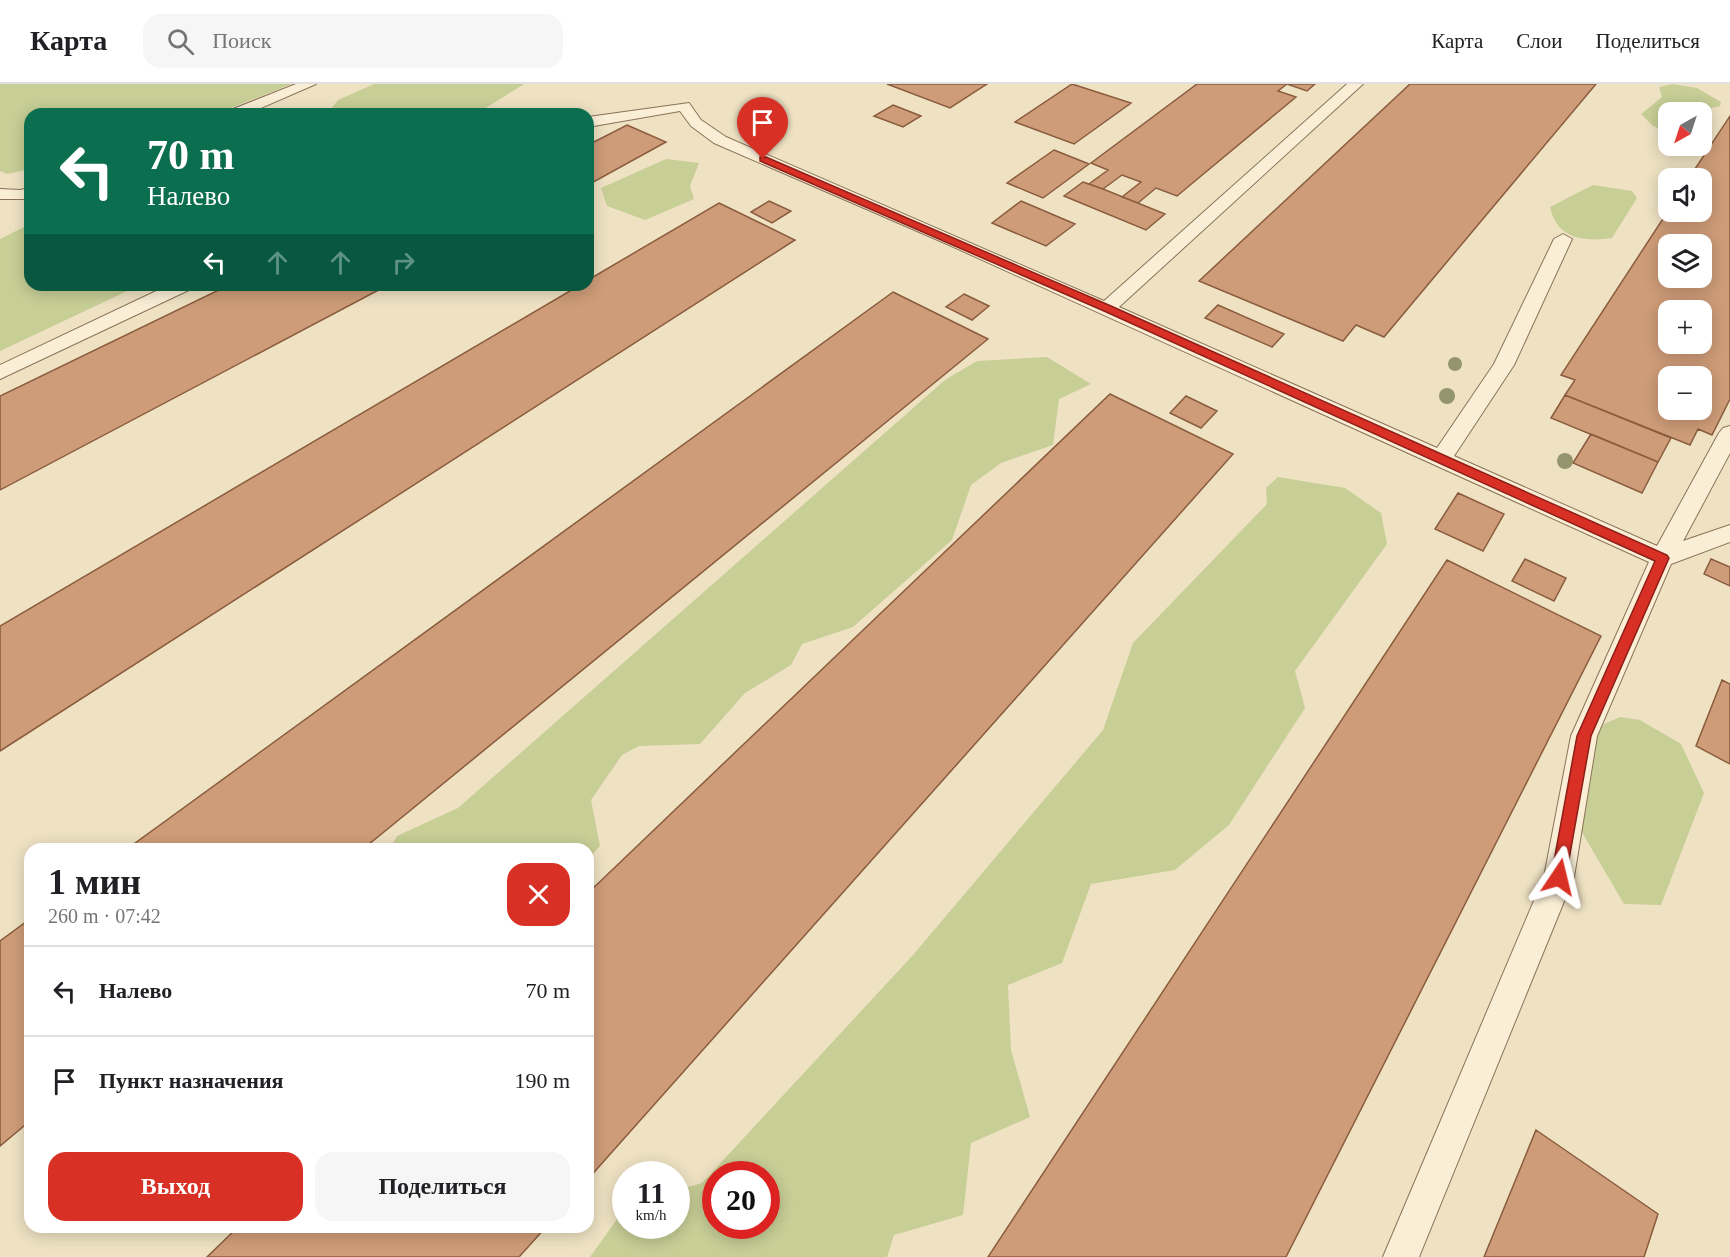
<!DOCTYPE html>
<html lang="ru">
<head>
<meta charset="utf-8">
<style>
	body { margin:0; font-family:Georgia,serif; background:#f6f6f6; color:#202124; height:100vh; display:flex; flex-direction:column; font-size:22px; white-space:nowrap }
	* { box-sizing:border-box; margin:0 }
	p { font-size:20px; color:#757577 }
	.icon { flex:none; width:33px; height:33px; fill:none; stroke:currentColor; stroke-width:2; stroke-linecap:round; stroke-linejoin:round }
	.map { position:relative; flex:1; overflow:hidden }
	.drawer { position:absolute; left:24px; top:759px; width:570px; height:390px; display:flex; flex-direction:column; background:#fff; border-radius:18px; box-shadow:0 3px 15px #0003 }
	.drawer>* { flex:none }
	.top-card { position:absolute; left:24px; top:24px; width:570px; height:183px; border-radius:18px; box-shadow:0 3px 15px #0003; background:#0b6e4f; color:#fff; overflow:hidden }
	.needle { width:39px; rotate:219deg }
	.controls { position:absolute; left:1658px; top:18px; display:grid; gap:12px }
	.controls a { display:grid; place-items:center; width:54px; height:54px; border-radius:12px; background:#fff; box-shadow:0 3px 15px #0003; font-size:30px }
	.speed { position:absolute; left:612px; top:1077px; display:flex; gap:12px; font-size:30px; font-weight:700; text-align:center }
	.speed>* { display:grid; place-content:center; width:78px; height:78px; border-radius:50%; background:#fff; box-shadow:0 3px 15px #0003; line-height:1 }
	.speed small { font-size:15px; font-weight:400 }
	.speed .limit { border:9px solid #d22; background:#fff; color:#111 }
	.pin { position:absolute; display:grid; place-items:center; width:51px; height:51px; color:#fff; margin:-62px -26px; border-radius:50% 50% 50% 0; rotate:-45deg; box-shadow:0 0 6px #0007 }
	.pin .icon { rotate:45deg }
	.me { position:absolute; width:66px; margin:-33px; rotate:10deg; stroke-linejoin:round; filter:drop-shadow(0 0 4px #0008) }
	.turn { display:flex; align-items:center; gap:21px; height:126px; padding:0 24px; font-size:27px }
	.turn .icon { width:78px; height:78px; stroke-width:2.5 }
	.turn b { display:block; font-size:42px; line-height:51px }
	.lanes { display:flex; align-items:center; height:57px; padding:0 24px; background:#0003; justify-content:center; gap:30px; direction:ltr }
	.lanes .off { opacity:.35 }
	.round { display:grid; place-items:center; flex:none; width:63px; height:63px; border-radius:18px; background:#f6f6f6 }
	.overview { display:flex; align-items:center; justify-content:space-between; height:102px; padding:0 24px }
	h1 { font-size:36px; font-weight:700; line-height:45px }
	.cta { display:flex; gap:12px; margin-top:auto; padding:12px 24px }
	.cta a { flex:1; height:69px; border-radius:18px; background:#d93025; color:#fff; font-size:24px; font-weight:700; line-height:69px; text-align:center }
	.cta a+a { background:#f6f6f6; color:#202124 }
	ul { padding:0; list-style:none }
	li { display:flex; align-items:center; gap:18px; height:90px; padding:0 24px; border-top:2px solid #e0e0e0 }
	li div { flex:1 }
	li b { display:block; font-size:22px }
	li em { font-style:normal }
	header { display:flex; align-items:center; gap:36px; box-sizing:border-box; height:84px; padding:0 30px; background:#fff; border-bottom:2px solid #e0e0e0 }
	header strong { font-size:28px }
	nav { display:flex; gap:33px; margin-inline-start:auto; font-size:21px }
	.search { width:420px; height:54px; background:#f6f6f6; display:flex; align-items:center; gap:15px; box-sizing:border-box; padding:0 21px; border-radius:18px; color:#757577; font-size:22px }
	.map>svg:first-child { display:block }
	.green { fill:#c7ce96; fill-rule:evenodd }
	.building { fill:#ce9c78; stroke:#8a5c3e; stroke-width:1.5; fill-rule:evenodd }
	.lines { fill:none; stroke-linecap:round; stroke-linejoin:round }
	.service-casing { stroke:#8a7359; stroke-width:2 }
	.service { fill:#faefd6; fill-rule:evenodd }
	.tree { fill:#94956c }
	.route { fill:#d93025; stroke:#8d1f18; stroke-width:1.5 }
</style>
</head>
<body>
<header>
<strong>Карта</strong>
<div class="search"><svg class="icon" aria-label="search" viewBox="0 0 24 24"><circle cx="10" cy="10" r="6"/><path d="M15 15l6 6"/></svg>Поиск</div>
<nav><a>Карта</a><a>Слои</a><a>Поделиться</a></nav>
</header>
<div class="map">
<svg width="1730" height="1173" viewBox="0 0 1730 1173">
	<rect width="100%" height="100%" fill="#efe2c3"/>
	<!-- green -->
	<path class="green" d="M 0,0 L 292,0 L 215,30 L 30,30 L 30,85 L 7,90 L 0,87 Z
		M 374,0 L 524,0 L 476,30 L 327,30 L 338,16 Z
		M 1673,0 L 1697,4 L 1721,18 L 1720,22 L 1694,28 L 1668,28 L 1668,48 L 1653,42 L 1641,30 L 1662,13 L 1659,3 Z
		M 666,75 L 699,79 L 690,102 L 694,115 L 645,136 L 607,122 L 601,104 Z
		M 1593,101 L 1632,107 L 1637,114 L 1612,154 C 1583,158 1557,155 1550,123 Z
		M 30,140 L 30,201 L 140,201 L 0,267 L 0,155 Z
		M 1047,273 L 1091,300 L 1059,315 L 1053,361 L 1001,379 L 971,401 L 952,456 L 853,543 L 802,560 L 791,581 L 745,609 L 700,660 L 639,662 L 622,671 L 591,716 L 600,762 L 588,775 L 588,765 L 390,765 L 397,752 L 458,724 L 945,296 L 977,277 Z
		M 1278,393 L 1345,404 L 1381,429 L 1387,460 L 1295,587 L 1305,624 L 1229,741 L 1175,786 L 1091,800 L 1062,879 L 1008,901 L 1011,966 L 1030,1033 L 971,1059 L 963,1131 L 894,1151 L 887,1173 L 590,1173 L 625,1124 L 626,1142 L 676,1142 L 677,1106 L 702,1099 L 913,871 L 1103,646 L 1133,559 L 1267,420 L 1266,404 ZM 766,1090 L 766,1142 L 716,1142 L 716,1090 Z
		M 1620,633 L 1640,636 L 1681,660 L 1704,709 L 1661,821 L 1624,820 L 1566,721 L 1566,702 L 1604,640 Z"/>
	<!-- building -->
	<path class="building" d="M 887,0 L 987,0 L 950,24 Z
		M 1072,0 L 1131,19 L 1074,60 L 1015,38 Z
		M 1197,0 L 1315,0 L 1307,7 L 1287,0 L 1278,7 L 1296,13 L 1177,112 L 1156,104 L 1138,119 L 1122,113 L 1141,98 L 1122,91 L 1103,105 L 1089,100 L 1108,86 L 1091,79 Z
		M 1410,0 L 1596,0 L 1384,253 L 1356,241 L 1343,257 L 1199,197 Z
		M 893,21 L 921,32 L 903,43 L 874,32 Z
		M 1730,32 L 1730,315 L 1712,351 L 1698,345 L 1690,361 L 1565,311 L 1575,296 L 1561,291 L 1668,127 L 1701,128 L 1701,94 L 1689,94 ZM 1668,160 L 1701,160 L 1701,194 L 1668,194 ZM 1668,226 L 1701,226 L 1701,260 L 1668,260 ZM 1668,292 L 1701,292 L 1701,326 L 1668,326 Z
		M 627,41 L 666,58 L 588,101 L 588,61 Z
		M 1054,66 L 1089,80 L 1043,114 L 1007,99 Z
		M 1083,98 L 1103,105 L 1165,130 L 1146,146 L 1064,112 Z
		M 769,117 L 791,127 L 772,139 L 751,128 Z
		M 1021,117 L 1075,140 L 1046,162 L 992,139 Z
		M 719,119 L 795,156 L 0,667 L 0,542 L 580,201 L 588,201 L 588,196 Z
		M 229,201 L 388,201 L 0,406 L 0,312 Z
		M 893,208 L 988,255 L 363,765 L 127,765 Z
		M 964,210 L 989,222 L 972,236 L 946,223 Z
		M 1218,221 L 1284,250 L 1272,263 L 1205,234 Z
		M 1110,310 L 1233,370 L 588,1095 L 588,809 Z
		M 1565,311 L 1671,354 L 1658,378 L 1551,334 Z
		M 1186,312 L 1217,327 L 1201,344 L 1170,329 Z
		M 1591,350 L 1658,378 L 1642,409 L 1573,379 Z
		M 1458,409 L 1504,430 L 1483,467 L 1435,445 Z
		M 1525,475 L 1566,494 L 1554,517 L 1512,497 Z
		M 1711,475 L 1730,483 L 1730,502 L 1704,490 Z
		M 1447,476 L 1601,552 L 1286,1173 L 988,1173 Z
		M 1722,596 L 1730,600 L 1730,680 L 1696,662 Z
		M 30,835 L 30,1037 L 0,1062 L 0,857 Z
		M 1536,1046 L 1658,1130 L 1644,1173 L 1484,1173 Z
		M 238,1143 L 546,1143 L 519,1173 L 207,1173 Z"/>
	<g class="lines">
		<!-- service casing -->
		<g class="service-casing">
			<path id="service" d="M 296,0 L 316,0 L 247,30 L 225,30 L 228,27 Z
				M 1347,0 L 1363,0 L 1119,223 L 1437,364 L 1494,280 L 1554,155 L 1563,150 L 1572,155 L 1514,281 L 1454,372 L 1657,462 L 1719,349 L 1723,344 L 1730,342 L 1730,369 L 1683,457 L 1730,441 L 1730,458 L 1671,480 L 1597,652 L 1574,793 L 1419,1173 L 1383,1173 L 1544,793 L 1571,652 L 1649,478 L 947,160 L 714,59 L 691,42 L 680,27 L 588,43 L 588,33 L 689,19 L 701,36 L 726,53 L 1104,217 Z
				M 30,103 L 29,115 L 0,115 L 0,105 L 21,106 Z
				M 169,201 L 193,201 L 191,205 L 0,295 L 0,281 Z"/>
		</g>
		<!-- service -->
		<use href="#service" class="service"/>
	</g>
	<!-- trees -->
	<g class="tree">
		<circle cx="1455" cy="280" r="7"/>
		<circle cx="1447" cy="312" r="8"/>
		<circle cx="1565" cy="377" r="8"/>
	</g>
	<!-- route -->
	<path class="route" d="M 760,73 L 766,73 L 1111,222 L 1667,471 L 1669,474 L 1591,652 L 1565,798 L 1559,800 L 1554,798 L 1551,793 L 1577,652 L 1655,477 L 1104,227 L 760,77 Z"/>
</svg>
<div class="controls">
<a><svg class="needle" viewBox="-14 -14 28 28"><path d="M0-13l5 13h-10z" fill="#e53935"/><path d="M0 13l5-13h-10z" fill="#757577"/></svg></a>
<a><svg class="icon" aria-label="sound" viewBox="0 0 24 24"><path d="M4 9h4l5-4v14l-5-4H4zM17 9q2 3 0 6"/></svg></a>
<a><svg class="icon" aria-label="layers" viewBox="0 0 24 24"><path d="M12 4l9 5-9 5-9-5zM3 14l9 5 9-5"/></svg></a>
<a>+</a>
<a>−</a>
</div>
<div class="speed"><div>11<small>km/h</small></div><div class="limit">20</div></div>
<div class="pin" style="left:763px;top:75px;background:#d93025"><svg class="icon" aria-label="arrive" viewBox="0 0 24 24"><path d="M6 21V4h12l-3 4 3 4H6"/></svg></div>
<svg class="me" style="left:1559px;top:793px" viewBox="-20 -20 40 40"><path d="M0-17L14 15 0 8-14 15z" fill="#d93025" stroke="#fff" stroke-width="4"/></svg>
<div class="top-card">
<div class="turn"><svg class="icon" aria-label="left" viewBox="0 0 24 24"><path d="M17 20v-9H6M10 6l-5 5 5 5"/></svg><div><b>70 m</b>Налево</div></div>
<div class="lanes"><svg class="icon" aria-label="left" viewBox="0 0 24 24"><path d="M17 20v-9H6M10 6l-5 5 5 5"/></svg><svg class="icon off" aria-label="ahead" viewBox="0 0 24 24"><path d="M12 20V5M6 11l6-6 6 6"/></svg><svg class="icon off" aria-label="ahead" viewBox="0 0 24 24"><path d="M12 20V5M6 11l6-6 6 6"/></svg><svg class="icon off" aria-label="right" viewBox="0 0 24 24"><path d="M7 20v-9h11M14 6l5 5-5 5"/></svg></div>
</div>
<section class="drawer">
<div class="overview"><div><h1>1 мин</h1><p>260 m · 07:42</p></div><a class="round" style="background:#d93025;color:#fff"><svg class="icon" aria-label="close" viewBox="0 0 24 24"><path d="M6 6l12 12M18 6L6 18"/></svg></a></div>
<ul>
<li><svg class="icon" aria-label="left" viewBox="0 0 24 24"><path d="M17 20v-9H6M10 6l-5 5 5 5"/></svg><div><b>Налево</b></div><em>70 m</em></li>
<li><svg class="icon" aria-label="arrive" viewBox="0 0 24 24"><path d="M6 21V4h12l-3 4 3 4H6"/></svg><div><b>Пункт назначения</b></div><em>190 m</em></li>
</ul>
<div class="cta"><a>Выход</a><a>Поделиться</a></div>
</section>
</div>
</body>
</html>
